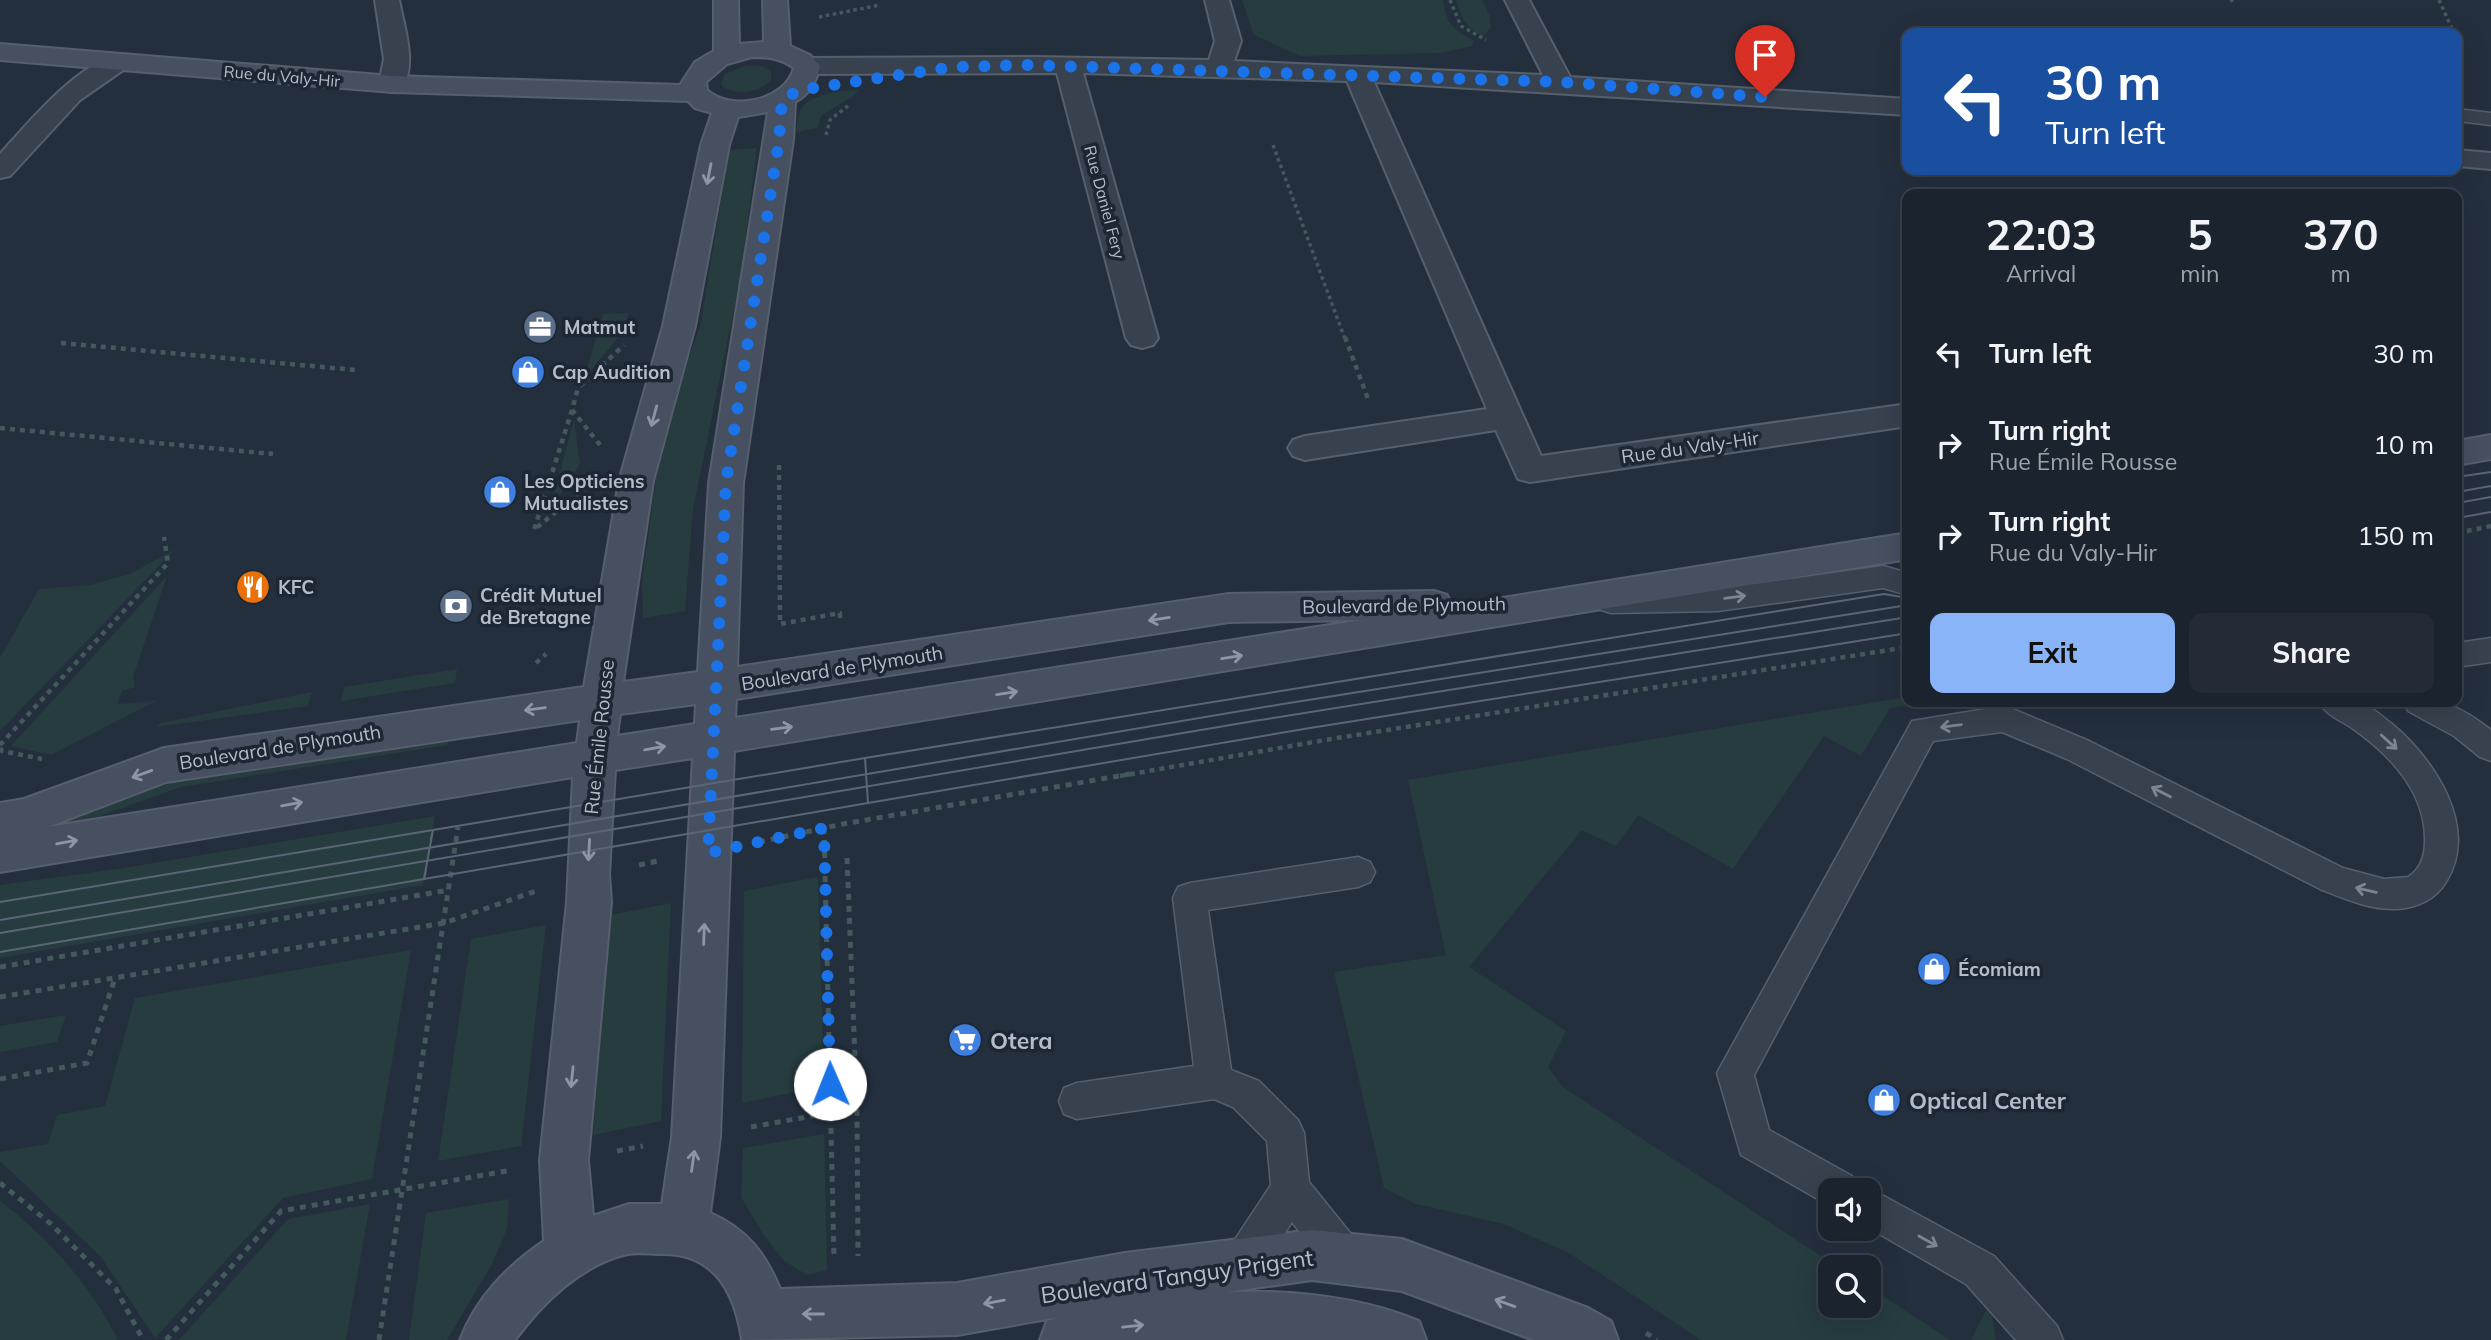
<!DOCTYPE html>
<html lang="en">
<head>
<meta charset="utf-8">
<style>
	body { margin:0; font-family:Mulish,sans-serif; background:#242b36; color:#f1f3f6; height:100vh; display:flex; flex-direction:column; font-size:26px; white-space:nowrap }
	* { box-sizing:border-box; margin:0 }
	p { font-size:23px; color:#a0a4aa }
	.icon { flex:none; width:38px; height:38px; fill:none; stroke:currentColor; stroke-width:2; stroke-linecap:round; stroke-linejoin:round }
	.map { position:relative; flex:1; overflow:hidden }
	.side { position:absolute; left:1902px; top:189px; width:560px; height:518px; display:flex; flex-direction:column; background:#1b232e; border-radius:14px; box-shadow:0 7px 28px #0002,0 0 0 2px #39404a }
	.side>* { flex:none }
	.hud { position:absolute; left:1902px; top:28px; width:560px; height:147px; border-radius:14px; box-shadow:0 7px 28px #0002,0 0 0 2px #39404a; background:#1a4fa0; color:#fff; overflow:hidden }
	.fabs { position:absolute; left:1818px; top:1178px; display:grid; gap:14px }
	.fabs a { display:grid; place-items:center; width:63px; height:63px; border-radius:14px; background:#1b232e; box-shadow:0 7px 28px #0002,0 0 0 2px #39404a; font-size:35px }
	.pin { position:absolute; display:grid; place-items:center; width:60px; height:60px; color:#fff; margin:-72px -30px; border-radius:50% 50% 50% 0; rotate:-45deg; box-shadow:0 0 7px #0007 }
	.pin .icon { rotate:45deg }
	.me { position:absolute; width:77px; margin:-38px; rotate:359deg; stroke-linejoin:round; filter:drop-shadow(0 0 5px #0008) }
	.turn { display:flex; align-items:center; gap:24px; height:147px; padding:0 28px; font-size:32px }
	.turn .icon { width:91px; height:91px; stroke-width:2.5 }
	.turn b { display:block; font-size:49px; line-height:60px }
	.eta { display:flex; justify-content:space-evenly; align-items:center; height:119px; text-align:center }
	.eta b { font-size:42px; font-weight:700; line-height:49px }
	.cta { display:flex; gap:14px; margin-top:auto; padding:14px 28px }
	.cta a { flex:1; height:80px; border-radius:14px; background:#8ab4f8; color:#111; font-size:28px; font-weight:700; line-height:80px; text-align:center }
	.cta a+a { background:#242b36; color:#f1f3f6 }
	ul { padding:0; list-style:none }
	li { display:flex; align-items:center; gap:21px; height:91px; padding:0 28px }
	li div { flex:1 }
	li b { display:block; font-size:26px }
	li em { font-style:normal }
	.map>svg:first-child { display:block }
	.green { fill:#263c3f }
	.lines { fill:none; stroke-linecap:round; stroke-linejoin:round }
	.lane-casing { stroke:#565f6c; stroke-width:3 }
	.street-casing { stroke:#565f6c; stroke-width:4 }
	.secondary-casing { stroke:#565f6c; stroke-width:4 }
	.path-far2 { stroke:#44595c; stroke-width:3.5; stroke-dasharray:3.5 3.5; stroke-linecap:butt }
	.path-far1 { stroke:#44595c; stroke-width:4.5; stroke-dasharray:5 5; stroke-linecap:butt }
	.path { stroke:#44595c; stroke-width:5; stroke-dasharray:6 6; stroke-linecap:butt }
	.lane { fill:#38414e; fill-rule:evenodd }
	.street { fill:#38414e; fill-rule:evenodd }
	.secondary { fill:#465061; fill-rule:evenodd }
	.tram { stroke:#5a6575; stroke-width:2 }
	.oneway { stroke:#8e96a5 }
	.oneway2 { stroke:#7c8592 }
	.route { stroke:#1a73e8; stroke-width:12; stroke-dasharray:0 21.6 }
	.labels { text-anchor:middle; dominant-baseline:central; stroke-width:7; stroke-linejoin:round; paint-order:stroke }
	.far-street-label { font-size:16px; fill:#b4bcc9; stroke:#1d2633 }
	.poi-label { font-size:19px; font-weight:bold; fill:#b4bcc9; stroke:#1d2633; text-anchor:start }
	.street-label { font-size:19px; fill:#b4bcc9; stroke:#1d2633 }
	.near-poi-label { font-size:23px; font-weight:bold; fill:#b4bcc9; stroke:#1d2633; text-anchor:start }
	.near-street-label { font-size:23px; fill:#b4bcc9; stroke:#1d2633 }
</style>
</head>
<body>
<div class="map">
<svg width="2491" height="1340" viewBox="0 0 2491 1340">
	<rect width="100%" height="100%" fill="#242f3e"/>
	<!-- green -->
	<path class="green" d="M 1242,0 L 1443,0 C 1447,24 1452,29 1474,41 L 1472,46 L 1441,53 L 1300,56 L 1254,35 Z
		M 1456,0 L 1482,0 L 1490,17 L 1491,27 L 1484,36 C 1465,28 1462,18 1456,0 Z
		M 746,66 L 762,66 L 771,72 L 771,80 C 758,93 739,96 723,87 L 721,83 L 725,74 Z
		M 858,90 L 855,95 L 821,116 L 817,128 L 797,132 C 797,123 797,112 804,105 C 815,94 843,90 858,90 Z
		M 757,148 L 741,275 L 693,509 L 685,611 L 643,618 L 642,581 L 656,478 L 688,360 L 701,323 L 729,150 Z
		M 629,313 L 623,331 L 584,379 L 603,314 Z
		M 574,420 L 580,464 L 549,512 Z
		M 174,550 L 0,731 L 0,658 L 39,589 L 91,585 L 132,573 Z
		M 167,576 L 133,677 L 135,687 L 122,691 L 117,704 L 156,701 L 51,755 L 11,746 Z
		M 457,669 L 455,683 L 341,701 L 344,687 Z
		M 312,692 L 308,706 L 156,727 L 161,723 Z
		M 1907,697 L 1908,702 L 1926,702 L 1890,708 L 1861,756 L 1824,736 L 1733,869 L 1638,815 L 1616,846 L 1582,830 L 1469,967 L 1566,1031 L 1548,1067 L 1563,1087 L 1838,1267 L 1830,1267 L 1830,1306 L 1869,1306 L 1869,1287 L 1950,1340 L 1701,1340 L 1569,1253 L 1504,1224 L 1416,1204 L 1384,1188 L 1334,972 L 1446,955 L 1408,780 Z
		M 448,735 L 448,745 L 181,787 L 35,839 L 6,839 L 164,779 Z
		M 435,816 L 423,885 L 0,958 L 0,885 L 124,868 Z
		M 818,877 L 824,1086 L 742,1103 L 744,891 Z
		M 671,903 L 661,1121 L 593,1135 L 610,915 Z
		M 546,925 L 521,1146 L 438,1161 L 471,939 Z
		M 411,950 L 372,1179 L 283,1198 L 155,1338 L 101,1257 L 0,1161 L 0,1152 L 48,1144 L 57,1115 L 105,1106 L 135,998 Z
		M 66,1015 L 57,1042 L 0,1052 L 0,1026 Z
		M 824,1134 L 827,1270 L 807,1275 L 784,1261 L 763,1234 L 741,1197 L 743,1148 Z
		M 509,1199 L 507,1229 L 492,1264 L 447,1340 L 409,1340 L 426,1213 Z
		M 0,1201 C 47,1236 92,1287 118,1340 L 0,1340 Z
		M 370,1204 L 346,1340 L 179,1340 L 288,1219 Z
		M 1990,1303 L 1996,1340 L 1971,1340 Z"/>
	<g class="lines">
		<!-- lane casing -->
		<g class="lane-casing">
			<path id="lane" d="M 2457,109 L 2491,113 L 2491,125 L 2457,121 Z
				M 1883,566 L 1908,573 L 1908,595 L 1883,588 L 1718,611 L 1611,613 L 1601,610 L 1597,602 L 1601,594 L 1611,591 L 1718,589 Z
				M 2491,638 L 2491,662 L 2457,667 L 2457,643 Z
				M 2319,702 C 2331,701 2350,698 2361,703 C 2372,707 2383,717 2392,724 C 2434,759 2480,827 2446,882 C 2436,899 2417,908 2397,909 C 2370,910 2345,899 2320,889 L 2067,759 L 2002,732 L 1933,741 L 1754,1075 L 1769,1130 L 1852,1176 L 1857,1190 L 1830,1190 L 1830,1206 L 1741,1155 L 1717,1073 L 1912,721 L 2004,706 L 2015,710 L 2089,741 L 2343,868 L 2384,879 L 2408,877 C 2421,869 2425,856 2425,841 C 2426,792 2389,754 2352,728 C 2340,720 2326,715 2319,702 Z
				M 2404,702 C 2444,700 2459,705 2491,730 L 2491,761 L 2480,757 L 2454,736 L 2408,711 Z
				M 1358,857 L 1370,862 L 1375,872 L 1370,882 L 1358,887 L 1208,910 L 1231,1070 L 1259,1081 L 1298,1120 L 1304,1133 L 1309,1182 L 1359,1244 L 1365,1258 L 1359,1272 L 1345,1278 L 1331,1272 L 1292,1222 L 1256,1278 L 1242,1284 L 1228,1278 L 1222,1264 L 1228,1250 L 1271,1185 L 1267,1141 L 1233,1107 L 1214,1099 L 1077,1119 L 1064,1114 L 1059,1101 L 1064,1088 L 1077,1083 L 1194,1066 L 1173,898 L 1178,887 L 1190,883 Z
				M 1869,1188 L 1994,1256 L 2057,1326 L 2063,1340 L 2016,1340 L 1966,1284 L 1869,1228 L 1869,1190 L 1864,1190 Z"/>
		</g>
		<!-- street casing -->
		<g class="street-casing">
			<path id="street" d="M 375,0 L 399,0 C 404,27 418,65 401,90 L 392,92 L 383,90 L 379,84 L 384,59 Z
				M 1205,0 L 1229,0 L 1241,41 L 1234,61 L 1543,75 L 1505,0 L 1529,0 L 1570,77 L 1908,99 L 1908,115 L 1374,82 L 1541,456 L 1908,404 L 1908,426 L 1530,482 L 1518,479 L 1496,430 L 1305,460 L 1293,456 L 1288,448 L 1293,440 L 1305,436 L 1487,409 L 1347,81 L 1083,73 L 1158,338 L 1153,345 L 1142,348 L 1131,345 L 1126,338 L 1057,73 L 807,74 L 798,71 L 794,66 L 798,61 L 807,58 L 1034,57 L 1209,60 L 1215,41 Z
				M 117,55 L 126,58 L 130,63 L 126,68 L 80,100 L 10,176 L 0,178 L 0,154 C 29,122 75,66 117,55 Z
				M 2457,150 L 2491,153 L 2491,169 L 2457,166 Z"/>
		</g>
		<!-- secondary casing -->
		<g class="secondary-casing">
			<path id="secondary" d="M 714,0 L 738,0 L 739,44 L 764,42 L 763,0 L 787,0 L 790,46 L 810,55 L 820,66 C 816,82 810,94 795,102 L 793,140 L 743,483 L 737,667 L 1229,594 L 1434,591 L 1447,595 L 1452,606 L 1908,533 L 1908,559 L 734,751 L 720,1137 L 710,1213 C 746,1228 766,1254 780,1289 L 957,1283 L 1125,1253 L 1312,1230 L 1402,1239 L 1588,1308 L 1611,1321 L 1618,1340 L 1534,1340 L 1402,1291 L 1312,1280 L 1226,1292 C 1291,1290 1358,1296 1419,1321 L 1426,1340 L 1040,1340 L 1047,1321 L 1059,1317 L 957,1335 L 742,1340 C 735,1292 714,1252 660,1254 C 649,1254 638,1252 628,1254 C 582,1264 542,1303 515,1340 L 460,1340 C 477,1297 506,1267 544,1241 L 540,1160 L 567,902 L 573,777 L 0,872 L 0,803 L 24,799 L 164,748 L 584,687 L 619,481 L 663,326 L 701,145 L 712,113 L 695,108 L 688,101 L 392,92 L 0,60 L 0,44 L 392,76 L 680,85 L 695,62 L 714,51 ZM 752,57 C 768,57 780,58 794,68 C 785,101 731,112 707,90 L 706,82 L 727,64 ZM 768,112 L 709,483 L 698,672 L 623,682 L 653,481 L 695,326 L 729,145 L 738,117 ZM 1362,620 L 735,718 L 736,699 L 1229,622 ZM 696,704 L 695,724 L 617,736 L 620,714 ZM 580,720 L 577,743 L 48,827 L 166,782 ZM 693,758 L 672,1137 L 662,1204 L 629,1204 L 593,1216 L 588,1160 L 611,902 L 609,874 L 615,770 Z
				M 2491,435 L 2491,459 L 2457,465 L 2457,441 Z"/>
		</g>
		<!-- path-far2 -->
		<path class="path-far2" d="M 1450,0 L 1461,26 L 1486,40
			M 2439,0 L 2454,33
			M 2230,1 L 2234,0
			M 819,17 L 880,5
			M 2457,42 L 2463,60
			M 826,135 L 830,120 L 849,105
			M 1273,145 L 1345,339"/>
		<!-- path-far1 -->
		<path class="path-far1" d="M 1345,337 L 1368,399
			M 61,343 L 355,370
			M 572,410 L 534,530 L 587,486
			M 0,428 L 273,454
			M 600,445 L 572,410 L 578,388 L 624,345
			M 779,465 L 780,624 L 840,613 L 840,623
			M 2457,533 L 2491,526
			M 536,663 L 546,654
			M 0,745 L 168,563 L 164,537
			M 0,748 L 2,751 L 42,759
			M 1120,776 L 1331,739 L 1908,647"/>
		<!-- path -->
		<path class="path" d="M 824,828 L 834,1257
			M 759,842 L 843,824 L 1130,774
			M 847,858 L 857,1108 L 858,1256
			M 639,865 L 658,861
			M 0,967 L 449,890
			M 0,997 L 444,923 L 539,890
			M 0,1079 L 87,1063 L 115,978
			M 751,1127 L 857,1108
			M 617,1151 L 643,1146
			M 0,1183 L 51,1224 L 116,1289 L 143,1340
			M 1646,1333 L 1657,1340
			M 166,1340 L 281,1211 L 512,1170
			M 379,1340 L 458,827"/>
		<!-- lane -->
		<use href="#lane" class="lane"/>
		<!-- street -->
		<use href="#street" class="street"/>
		<!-- secondary -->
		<use href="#secondary" class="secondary"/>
		<!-- tram -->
		<path class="tram" d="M 2457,477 L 2491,472
			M 2457,492 L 2491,486
			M 2457,503 L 2491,497
			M 2457,518 L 2491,512
			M 1908,598 L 1884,594 L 865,758 L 868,803 L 1310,728 L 1908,633
			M 865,758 L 868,803 L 424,879 L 433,830 Z
			M 0,902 L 433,830 L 431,839
			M 0,920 L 1283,704 L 1908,605
			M 0,933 L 1254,721 L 1908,617
			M 0,952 L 424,879 L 426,870"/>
	</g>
	<!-- one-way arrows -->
	<defs><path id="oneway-shaft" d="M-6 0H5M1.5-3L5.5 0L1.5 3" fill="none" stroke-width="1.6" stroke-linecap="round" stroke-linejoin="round" transform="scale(1.75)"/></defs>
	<g class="oneway">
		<use href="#oneway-shaft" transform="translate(709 174) rotate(101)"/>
		<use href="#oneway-shaft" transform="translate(654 416) rotate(105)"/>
		<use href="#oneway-shaft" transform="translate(1159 619) rotate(171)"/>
		<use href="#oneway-shaft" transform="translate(1232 657) rotate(-9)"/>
		<use href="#oneway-shaft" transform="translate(1007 693) rotate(-9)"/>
		<use href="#oneway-shaft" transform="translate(535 709) rotate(172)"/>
		<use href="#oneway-shaft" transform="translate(782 728) rotate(-8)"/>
		<use href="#oneway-shaft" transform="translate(655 748) rotate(-10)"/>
		<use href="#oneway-shaft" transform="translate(142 774) rotate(160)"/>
		<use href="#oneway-shaft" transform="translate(292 804) rotate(-10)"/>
		<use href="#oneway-shaft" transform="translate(67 842) rotate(-10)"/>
		<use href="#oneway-shaft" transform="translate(589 850) rotate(93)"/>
		<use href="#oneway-shaft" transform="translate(704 934) rotate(-88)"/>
		<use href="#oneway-shaft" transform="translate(572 1077) rotate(96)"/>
		<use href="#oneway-shaft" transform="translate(693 1161) rotate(-82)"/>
		<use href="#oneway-shaft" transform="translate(994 1302) rotate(170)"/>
		<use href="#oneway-shaft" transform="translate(1505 1303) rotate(-160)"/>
		<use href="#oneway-shaft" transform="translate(813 1314) rotate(180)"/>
		<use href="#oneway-shaft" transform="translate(1133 1326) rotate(-6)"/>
	</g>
	<g class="oneway2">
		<use href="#oneway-shaft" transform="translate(1735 597) rotate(-8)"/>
		<use href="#oneway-shaft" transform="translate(1951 726) rotate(172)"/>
		<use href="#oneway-shaft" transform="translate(2389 742) rotate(42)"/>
		<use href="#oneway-shaft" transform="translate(2161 792) rotate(-153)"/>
		<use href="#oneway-shaft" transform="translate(2366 890) rotate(-167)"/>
		<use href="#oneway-shaft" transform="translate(1928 1241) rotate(29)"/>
	</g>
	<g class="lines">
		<!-- route -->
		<path class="route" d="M 830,1084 L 824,828 L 708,853 L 726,483 L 779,140 L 782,100 L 799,90 L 953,67 L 1027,65 L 1560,82 L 1765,97"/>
	</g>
	<!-- icons -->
	<defs>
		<g id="office-disc" transform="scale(1.75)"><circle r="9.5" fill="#5c6f8a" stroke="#1d2633"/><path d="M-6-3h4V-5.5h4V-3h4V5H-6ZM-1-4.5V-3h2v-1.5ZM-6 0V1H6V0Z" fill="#fff"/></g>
		<g id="shop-disc" transform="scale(1.75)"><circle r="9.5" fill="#3f7fe0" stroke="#1d2633"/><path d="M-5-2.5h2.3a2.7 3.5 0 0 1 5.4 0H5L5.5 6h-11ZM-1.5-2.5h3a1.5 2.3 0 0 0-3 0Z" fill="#fff"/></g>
		<g id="restaurant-disc" transform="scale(1.75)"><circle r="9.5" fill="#e8710a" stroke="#1d2633"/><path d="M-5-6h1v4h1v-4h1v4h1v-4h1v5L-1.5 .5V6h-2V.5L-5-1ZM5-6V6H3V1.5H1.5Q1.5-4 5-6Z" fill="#fff"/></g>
		<g id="bank-disc" transform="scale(1.75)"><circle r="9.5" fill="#5c6f8a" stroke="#1d2633"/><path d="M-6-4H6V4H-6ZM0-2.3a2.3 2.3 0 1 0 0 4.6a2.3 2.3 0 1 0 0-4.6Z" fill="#fff"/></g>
		<g id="supermarket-disc" transform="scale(1.75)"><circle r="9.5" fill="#3f7fe0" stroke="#1d2633"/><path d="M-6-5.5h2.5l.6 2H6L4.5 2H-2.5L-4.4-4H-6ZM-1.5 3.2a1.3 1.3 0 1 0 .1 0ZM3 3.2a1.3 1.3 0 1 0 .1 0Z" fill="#fff"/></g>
	</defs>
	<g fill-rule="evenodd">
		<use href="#office-disc" x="540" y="327"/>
		<use href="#shop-disc" x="528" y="372"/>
		<use href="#shop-disc" x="500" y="492"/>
		<use href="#restaurant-disc" x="253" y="587"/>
		<use href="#bank-disc" x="456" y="606"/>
		<use href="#shop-disc" x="1934" y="969"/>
		<use href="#supermarket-disc" x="965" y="1040"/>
		<use href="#shop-disc" x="1884" y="1100"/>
	</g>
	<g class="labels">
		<!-- far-street labels -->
		<g class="far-street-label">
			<text transform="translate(282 76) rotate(5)">Rue du Valy-Hir</text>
			<text transform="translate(1105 202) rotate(75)">Rue Daniel Fery</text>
		</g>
		<!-- poi labels -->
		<g class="poi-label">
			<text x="564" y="327">Matmut</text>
			<text x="552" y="372">Cap Audition</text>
			<text x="524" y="481">Les Opticiens<tspan x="524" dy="22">Mutualistes</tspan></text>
			<text x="278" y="587">KFC</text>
			<text x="480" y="595">Crédit Mutuel<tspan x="480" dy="22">de Bretagne</tspan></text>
			<text x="1958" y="969">Écomiam</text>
		</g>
		<!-- street labels -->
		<g class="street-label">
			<text transform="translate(1690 447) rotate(-8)">Rue du Valy-Hir</text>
			<text transform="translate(1404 605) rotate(-1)">Boulevard de Plymouth</text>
			<text transform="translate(842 668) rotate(-9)">Boulevard de Plymouth</text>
			<text transform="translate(599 737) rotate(-84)">Rue Émile Rousse</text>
			<text transform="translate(280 747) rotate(-9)">Boulevard de Plymouth</text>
		</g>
		<!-- near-poi labels -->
		<g class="near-poi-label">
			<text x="990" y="1040">Otera</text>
			<text x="1909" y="1100">Optical Center</text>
		</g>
		<!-- near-street labels -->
		<g class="near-street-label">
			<text transform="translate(1177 1276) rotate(-8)">Boulevard Tanguy Prigent</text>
		</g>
	</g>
</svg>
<div class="fabs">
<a><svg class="icon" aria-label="sound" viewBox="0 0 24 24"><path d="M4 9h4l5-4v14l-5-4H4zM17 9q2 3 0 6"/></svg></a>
<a><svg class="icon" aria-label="search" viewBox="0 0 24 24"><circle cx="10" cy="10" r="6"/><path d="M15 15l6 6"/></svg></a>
</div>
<div class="pin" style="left:1765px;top:97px;background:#d93025"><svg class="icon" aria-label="arrive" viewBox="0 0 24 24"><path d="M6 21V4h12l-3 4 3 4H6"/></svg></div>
<svg class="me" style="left:830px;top:1084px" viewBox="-20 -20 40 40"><circle r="19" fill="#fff"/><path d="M0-13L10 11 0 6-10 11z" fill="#1a73e8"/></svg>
<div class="hud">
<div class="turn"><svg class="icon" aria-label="left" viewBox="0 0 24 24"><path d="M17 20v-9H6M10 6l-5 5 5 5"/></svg><div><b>30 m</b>Turn left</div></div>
</div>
<section class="side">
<div class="eta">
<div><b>22:03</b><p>Arrival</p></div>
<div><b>5</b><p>min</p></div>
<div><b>370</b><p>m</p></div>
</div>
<ul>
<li><svg class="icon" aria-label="left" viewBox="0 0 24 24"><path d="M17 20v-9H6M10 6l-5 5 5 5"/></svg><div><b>Turn left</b></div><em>30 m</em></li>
<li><svg class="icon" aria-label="right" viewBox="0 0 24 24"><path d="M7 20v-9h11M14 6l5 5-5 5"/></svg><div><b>Turn right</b><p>Rue Émile Rousse</p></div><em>10 m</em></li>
<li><svg class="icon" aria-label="right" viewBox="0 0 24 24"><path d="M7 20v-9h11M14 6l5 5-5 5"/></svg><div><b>Turn right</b><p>Rue du Valy-Hir</p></div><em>150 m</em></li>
</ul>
<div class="cta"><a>Exit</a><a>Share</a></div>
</section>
</div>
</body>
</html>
